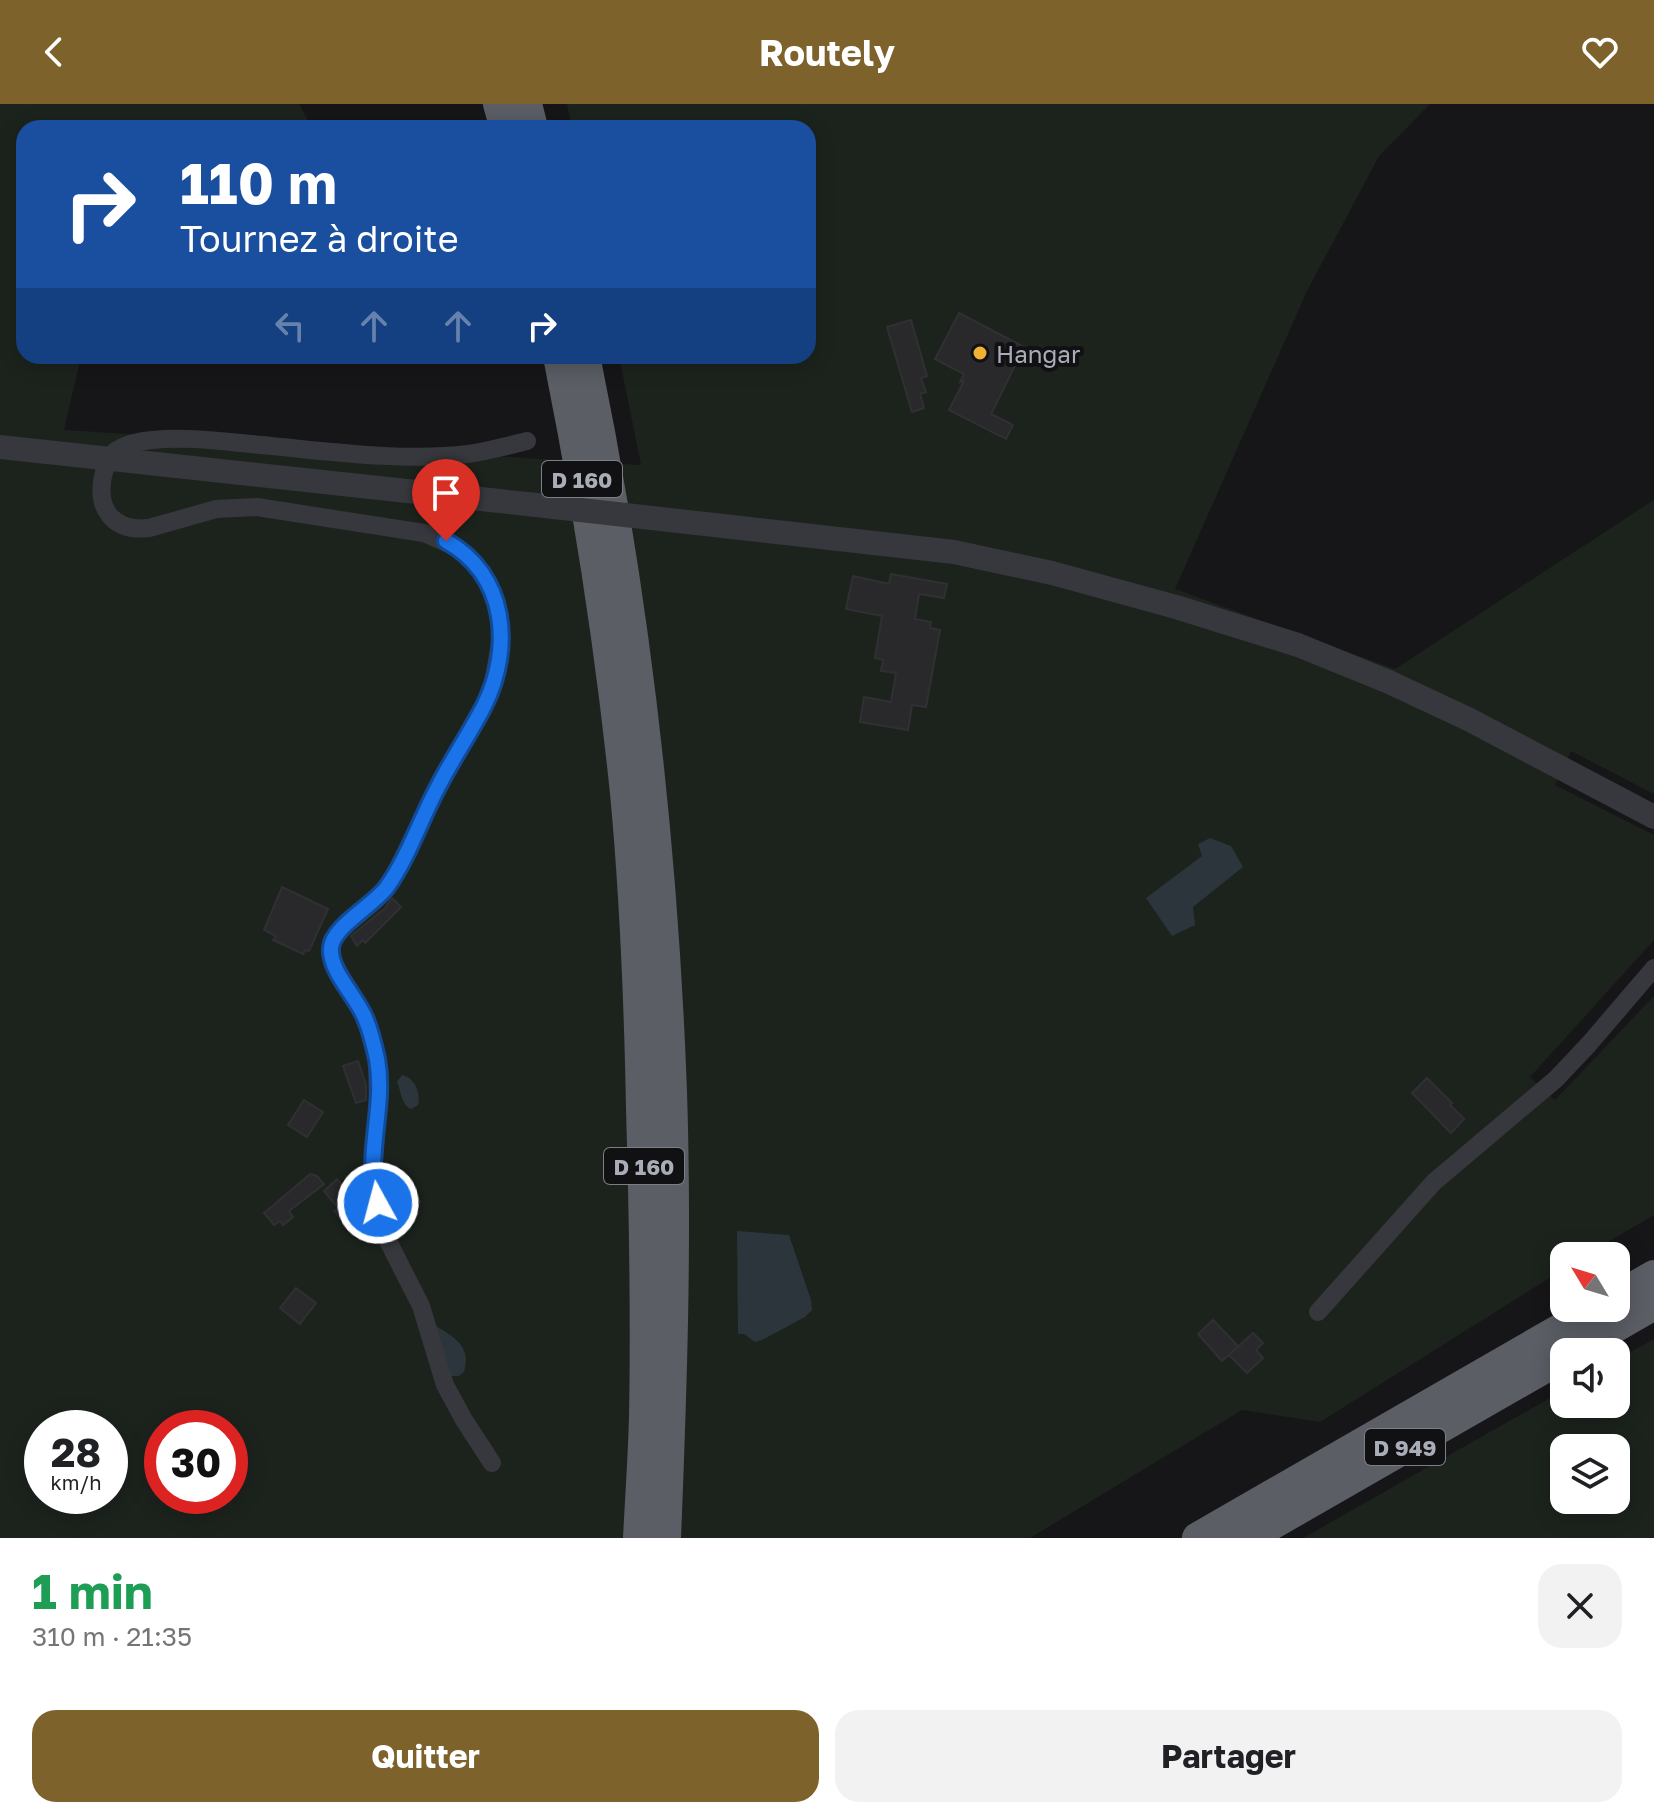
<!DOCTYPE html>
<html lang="fr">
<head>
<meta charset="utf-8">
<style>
	body { margin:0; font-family:"Golos Text",sans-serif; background:#f2f2f2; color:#202124; height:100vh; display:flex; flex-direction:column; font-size:30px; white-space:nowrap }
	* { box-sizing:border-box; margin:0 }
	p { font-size:26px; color:#757577 }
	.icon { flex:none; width:44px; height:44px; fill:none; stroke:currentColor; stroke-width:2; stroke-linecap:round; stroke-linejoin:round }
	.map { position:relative; height:1434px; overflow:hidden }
	.details { display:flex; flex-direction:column; background:#fff; flex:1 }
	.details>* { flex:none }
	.top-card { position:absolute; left:16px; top:16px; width:800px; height:244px; border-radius:24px; box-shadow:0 4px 20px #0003; background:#1a4fa0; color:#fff; overflow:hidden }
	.needle { width:52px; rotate:308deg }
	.fabs { position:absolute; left:1550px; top:1138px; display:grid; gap:16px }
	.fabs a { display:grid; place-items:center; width:80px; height:80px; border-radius:16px; background:#fff; box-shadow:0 4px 20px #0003; font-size:40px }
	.speed { position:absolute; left:24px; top:1306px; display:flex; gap:16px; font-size:40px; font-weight:700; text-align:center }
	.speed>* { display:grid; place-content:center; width:104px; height:104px; border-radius:50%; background:#fff; box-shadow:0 4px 20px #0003; line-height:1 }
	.speed small { font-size:20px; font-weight:400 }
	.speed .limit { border:12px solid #d22; background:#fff; color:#111 }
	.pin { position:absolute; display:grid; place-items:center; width:68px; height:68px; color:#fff; margin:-82px -34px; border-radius:50% 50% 50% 0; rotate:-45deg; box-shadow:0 0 8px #0007 }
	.pin .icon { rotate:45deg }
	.me { position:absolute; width:88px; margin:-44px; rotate:353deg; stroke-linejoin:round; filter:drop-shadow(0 0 6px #0008) }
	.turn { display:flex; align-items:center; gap:28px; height:168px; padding:0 32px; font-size:36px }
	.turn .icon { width:104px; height:104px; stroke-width:2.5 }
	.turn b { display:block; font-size:56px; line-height:68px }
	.lanes { display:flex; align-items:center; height:76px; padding:0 32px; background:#0003; justify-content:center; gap:40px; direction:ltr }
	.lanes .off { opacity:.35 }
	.round { display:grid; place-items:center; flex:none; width:84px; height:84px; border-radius:24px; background:#f2f2f2 }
	.summary { display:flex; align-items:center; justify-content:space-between; height:136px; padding:0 32px }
	h1 { font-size:48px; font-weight:700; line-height:60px; color:#1e9e55 }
	.button { display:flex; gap:16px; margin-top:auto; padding:16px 32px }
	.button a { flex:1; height:92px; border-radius:24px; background:#7e622b; color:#fff; font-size:32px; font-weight:700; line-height:92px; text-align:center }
	.button a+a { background:#f2f2f2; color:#202124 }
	header { display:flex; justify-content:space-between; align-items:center; height:104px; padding:0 32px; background:#7e622b; color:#fff; font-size:36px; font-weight:700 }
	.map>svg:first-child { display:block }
	.green { fill:#1c231d; fill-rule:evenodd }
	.water { fill:#2c353c }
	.building { fill:#29292c; stroke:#303034; stroke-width:2 }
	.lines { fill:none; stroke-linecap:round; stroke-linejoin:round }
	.minor { stroke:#37383d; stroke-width:18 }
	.tertiary { stroke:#37383d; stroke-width:24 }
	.trunk { stroke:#5b5e65; stroke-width:32 }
	.tertiary-bridge { stroke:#37383d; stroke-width:24 }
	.route-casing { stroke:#114b97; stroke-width:20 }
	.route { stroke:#1a73e8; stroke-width:14 }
	.poi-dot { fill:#f2b134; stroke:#111113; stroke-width:3 }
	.labels { text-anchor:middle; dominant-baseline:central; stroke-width:8; stroke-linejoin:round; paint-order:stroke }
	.shield { fill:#111113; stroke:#7b7e86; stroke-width:2 }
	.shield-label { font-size:22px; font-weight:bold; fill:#a8adb8 }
	.poi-label { font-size:24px; fill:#a8adb8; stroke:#111113; text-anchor:start }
</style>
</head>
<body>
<header><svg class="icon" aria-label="back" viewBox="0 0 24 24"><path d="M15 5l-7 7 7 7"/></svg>Routely<svg class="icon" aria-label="heart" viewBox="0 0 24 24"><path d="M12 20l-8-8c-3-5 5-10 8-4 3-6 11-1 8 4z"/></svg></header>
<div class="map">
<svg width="1654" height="1434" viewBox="0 0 1654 1434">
	<rect width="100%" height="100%" fill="#161618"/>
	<!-- green -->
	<path class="green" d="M 0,0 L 299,0 L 307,14 L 305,24 L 24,24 L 24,252 L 81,252 L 64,326 L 641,361 L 619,252 L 808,252 L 808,24 L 572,24 L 567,0 L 1430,0 L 1379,52 L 1307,187 L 1175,485 L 1395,565 L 1654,396 L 1654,690 L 1571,647 L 1555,681 L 1654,731 L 1654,836 L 1530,973 L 1555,996 L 1654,892 L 1654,1111 L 1584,1152 L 1564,1152 L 1564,1165 L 1320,1318 L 1242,1306 L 1030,1434 L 0,1434 ZM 42,1324 L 110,1324 L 110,1392 L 42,1392 ZM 162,1324 L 230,1324 L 230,1392 L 162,1392 Z
		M 1654,1235 L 1654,1434 L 1303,1434 L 1564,1286 L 1564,1300 L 1616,1300 L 1616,1256 ZM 1564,1344 L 1616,1344 L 1616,1396 L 1564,1396 Z"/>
	<!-- water -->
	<path class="water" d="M 1210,734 L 1231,742 L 1243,763 L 1193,803 L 1195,821 L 1172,832 L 1146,794 L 1202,752 L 1198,740 Z
		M 402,971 C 415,974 421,989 418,1001 L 411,1005 C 402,1002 401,987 397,978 Z
		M 737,1127 L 789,1131 L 811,1196 L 812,1206 L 805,1213 L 762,1236 L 755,1238 L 744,1230 L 738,1230 Z
		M 430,1218 C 443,1227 465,1236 466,1255 C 466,1259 465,1263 464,1268 L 459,1272 L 451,1272 Z"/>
	<!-- building -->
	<path class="building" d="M 959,209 L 1024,243 L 991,310 L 1013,321 L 1006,335 L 949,306 L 964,277 L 960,278 L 964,270 L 935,255 Z
		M 911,216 L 927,272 L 921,274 L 926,288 L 920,290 L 924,304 L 912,308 L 887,223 Z
		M 891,470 L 947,480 L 944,494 L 919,490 L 915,515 L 931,518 L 930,524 L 940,526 L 926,603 L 912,601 L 908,626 L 860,618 L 864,593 L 891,598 L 896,569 L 881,567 L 883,556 L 875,554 L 882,512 L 846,505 L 853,472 L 889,480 Z
		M 282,783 L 328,805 L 309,847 L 305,846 L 303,850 L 273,836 L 276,832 L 264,826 Z
		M 392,794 L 401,803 L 365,839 L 363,836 L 357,842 L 351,832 L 384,805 Z
		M 358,957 L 366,981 L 366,996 L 356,999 L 343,962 Z
		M 1427,974 L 1452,999 L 1450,1001 L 1464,1015 L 1451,1029 L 1412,989 Z
		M 304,996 L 323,1008 L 307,1033 L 288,1021 Z
		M 389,1068 L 420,1097 L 410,1110 L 390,1092 L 386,1072 Z
		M 310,1070 L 317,1072 L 324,1080 L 289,1107 L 293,1113 L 283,1121 L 280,1117 L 274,1121 L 264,1109 Z
		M 337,1075 L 355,1096 L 352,1099 L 359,1110 L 346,1121 L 334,1107 L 338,1104 L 324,1087 Z
		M 296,1184 L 316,1199 L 300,1220 L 280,1204 Z
		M 1213,1216 L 1238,1242 L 1230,1250 L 1253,1229 L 1263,1239 L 1256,1246 L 1263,1254 L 1247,1269 L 1229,1251 L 1222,1257 L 1198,1230 Z"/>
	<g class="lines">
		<!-- minor -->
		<path class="minor" d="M 1318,1208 L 1434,1078 L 1556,975 L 1589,940 L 1654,864
			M 492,1359 L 464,1316 L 445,1281 L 421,1202 L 387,1135 L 382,1116 L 373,1070 L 378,1002 L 377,957 L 365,912 L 337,865 L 332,856 L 330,845 L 332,836 L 339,827 L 376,796 L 394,772 L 438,682 L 484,601 L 493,579 L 500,539 L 500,517 L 496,496 L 482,468 L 471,456 L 458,444 L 424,429 L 257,403 L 216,405 L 149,424 C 114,428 96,406 103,372 C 105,363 109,352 117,346 C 126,340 141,337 152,336 C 188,332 226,338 261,341 C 326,347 404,358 468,350 C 488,347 507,342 527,337"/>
		<!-- tertiary -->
		<path class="tertiary" d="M 0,343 L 536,401
			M 652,414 L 954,448 L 1052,469 L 1176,503 L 1298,541 L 1389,578 L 1468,615 L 1654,713"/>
		<!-- trunk -->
		<path class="trunk" d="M 499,0 L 506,24
			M 526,0 L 532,24
			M 559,252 C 588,396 611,543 626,689 C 636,794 640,899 642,1004 C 645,1107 647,1210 645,1313 C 644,1353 641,1394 639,1434
			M 584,252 C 634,494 662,741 671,988 C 676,1137 671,1285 665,1434
			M 1616,1194 L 1654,1172
			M 1571,1248 L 1654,1200
			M 1198,1434 L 1598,1204
			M 1247,1434 L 1564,1252"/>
		<!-- tertiary-bridge -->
		<path class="tertiary-bridge" d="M 536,401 L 652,414"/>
	</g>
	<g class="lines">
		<!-- route casing -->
		<g class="route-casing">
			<path id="route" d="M 378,1099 C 376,1090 373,1080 373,1070 C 372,1031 384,993 377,955 C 374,941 371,927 365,914 C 357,893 329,867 331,844 C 332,823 374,801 387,783 C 409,752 421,714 439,681 C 453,654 470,629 484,602 C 513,544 507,471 446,437"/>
		</g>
		<!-- route -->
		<use href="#route" class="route"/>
	</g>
	<!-- markers -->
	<circle class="poi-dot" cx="980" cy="249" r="8"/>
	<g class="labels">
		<!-- shield labels -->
		<g class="shield">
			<rect x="542" y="357" width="80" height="36" rx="6"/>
			<rect x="604" y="1044" width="80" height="36" rx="6"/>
			<rect x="1365" y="1325" width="80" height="36" rx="6"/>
		</g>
		<g class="shield-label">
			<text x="582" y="375">D 160</text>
			<text x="644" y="1062">D 160</text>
			<text x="1405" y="1343">D 949</text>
		</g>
		<!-- poi labels -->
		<g class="poi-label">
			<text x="996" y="249">Hangar</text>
		</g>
	</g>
</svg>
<div class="fabs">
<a><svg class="needle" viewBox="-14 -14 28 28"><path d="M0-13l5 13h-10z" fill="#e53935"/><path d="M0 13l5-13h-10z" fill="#757577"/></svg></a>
<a><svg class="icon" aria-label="sound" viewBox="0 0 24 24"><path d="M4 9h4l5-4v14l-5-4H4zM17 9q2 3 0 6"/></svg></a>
<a><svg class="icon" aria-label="layers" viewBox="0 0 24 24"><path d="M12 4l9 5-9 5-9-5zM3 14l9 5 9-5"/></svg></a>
</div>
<div class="speed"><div>28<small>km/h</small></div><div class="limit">30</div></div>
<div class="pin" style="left:446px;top:437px;background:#d93025"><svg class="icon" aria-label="arrive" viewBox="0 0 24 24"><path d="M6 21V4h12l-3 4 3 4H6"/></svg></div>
<svg class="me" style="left:378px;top:1099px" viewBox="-20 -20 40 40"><circle r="17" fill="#1a73e8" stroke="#fff" stroke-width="3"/><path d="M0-11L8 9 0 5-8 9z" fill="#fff"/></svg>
<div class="top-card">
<div class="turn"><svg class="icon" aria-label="right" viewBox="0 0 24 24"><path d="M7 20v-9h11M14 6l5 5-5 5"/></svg><div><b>110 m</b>Tournez à droite</div></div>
<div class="lanes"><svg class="icon off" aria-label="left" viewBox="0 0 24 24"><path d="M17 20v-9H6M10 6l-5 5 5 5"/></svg><svg class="icon off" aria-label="ahead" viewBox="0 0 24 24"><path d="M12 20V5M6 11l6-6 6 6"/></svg><svg class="icon off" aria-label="ahead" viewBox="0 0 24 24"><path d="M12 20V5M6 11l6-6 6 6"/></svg><svg class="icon" aria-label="right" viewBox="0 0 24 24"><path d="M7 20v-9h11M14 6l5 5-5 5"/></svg></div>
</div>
</div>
<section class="details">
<div class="summary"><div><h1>1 min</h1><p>310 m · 21:35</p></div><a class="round"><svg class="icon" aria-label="close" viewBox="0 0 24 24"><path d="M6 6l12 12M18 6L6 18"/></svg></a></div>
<div class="button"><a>Quitter</a><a>Partager</a></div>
</section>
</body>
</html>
